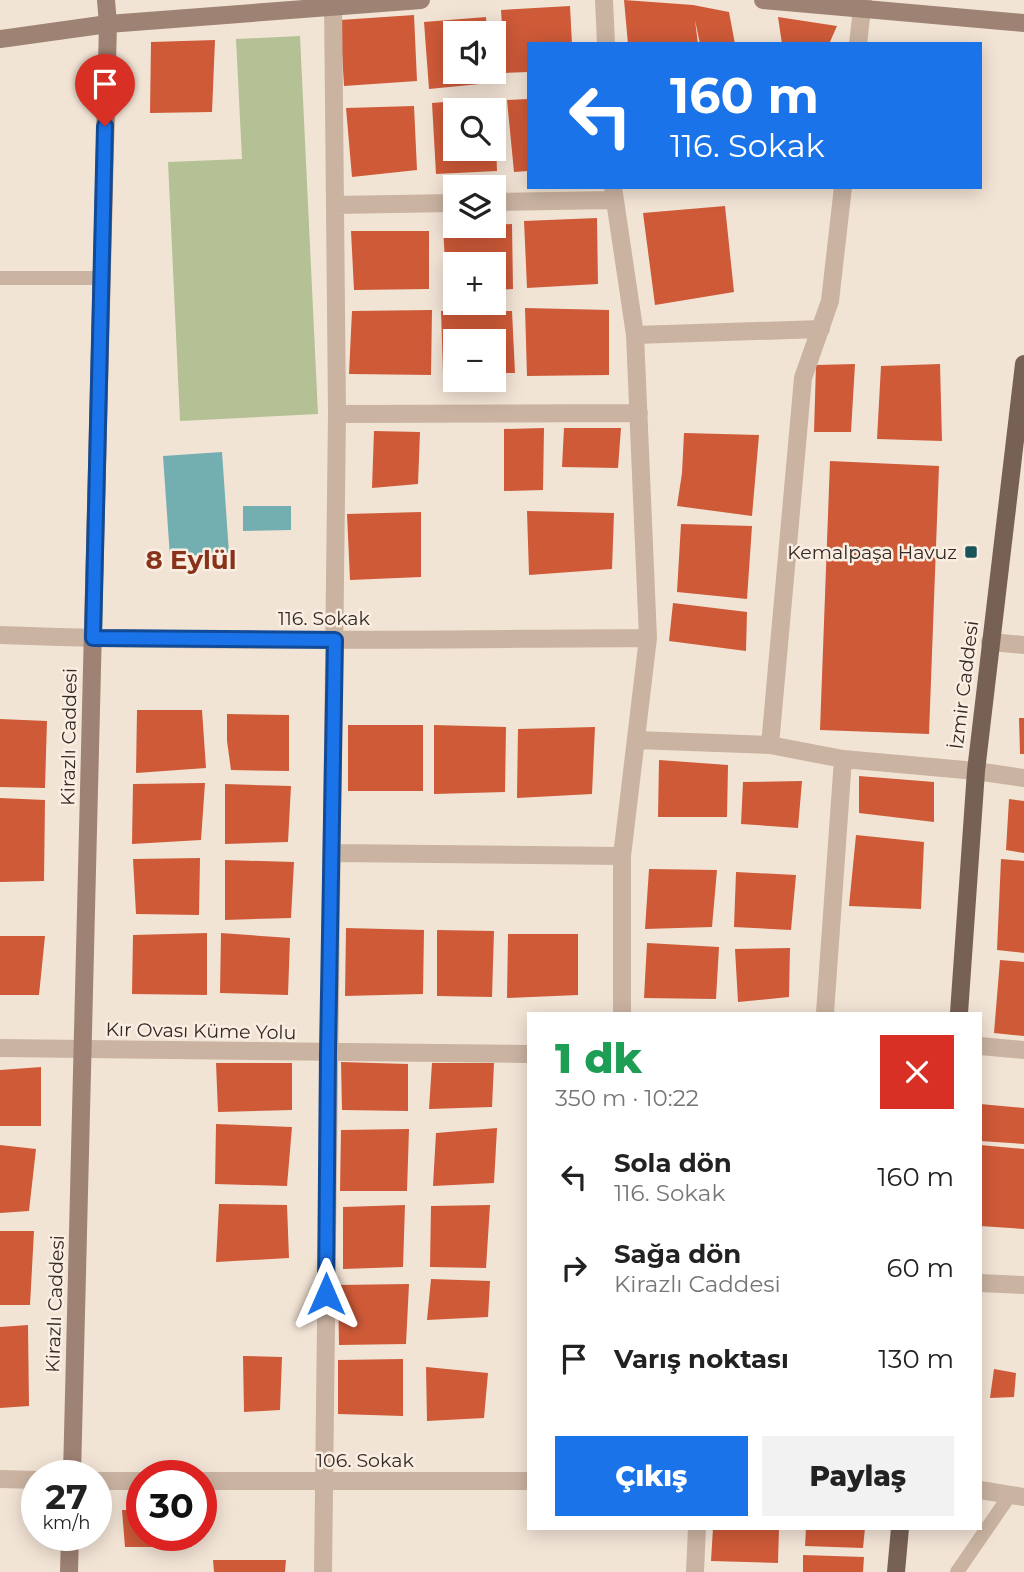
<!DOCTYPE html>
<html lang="tr">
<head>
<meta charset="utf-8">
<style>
	body { margin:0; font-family:Montserrat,sans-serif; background:#f2f2f2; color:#222; height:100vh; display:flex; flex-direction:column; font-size:26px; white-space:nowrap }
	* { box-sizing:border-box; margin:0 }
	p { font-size:23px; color:#767676 }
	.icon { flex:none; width:38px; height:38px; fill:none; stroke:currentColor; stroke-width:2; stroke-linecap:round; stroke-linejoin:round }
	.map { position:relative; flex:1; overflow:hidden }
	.panel { position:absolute; left:527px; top:1012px; width:455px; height:518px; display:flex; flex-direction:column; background:#fff; border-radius:0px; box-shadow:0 4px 18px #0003 }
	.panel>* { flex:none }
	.banner { position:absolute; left:527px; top:42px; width:455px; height:147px; border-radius:0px; box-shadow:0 4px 18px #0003; background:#1a73e8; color:#fff; overflow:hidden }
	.controls { position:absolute; left:443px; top:21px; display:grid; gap:14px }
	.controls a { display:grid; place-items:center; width:63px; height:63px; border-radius:0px; background:#fff; box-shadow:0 4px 18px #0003; font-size:35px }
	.speed { position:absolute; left:21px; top:1460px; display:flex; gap:14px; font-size:35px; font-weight:700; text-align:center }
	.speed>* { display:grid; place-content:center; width:91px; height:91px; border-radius:50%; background:#fff; box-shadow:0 4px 18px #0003; line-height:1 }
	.speed small { font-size:18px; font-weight:400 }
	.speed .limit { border:10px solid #d22; background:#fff; color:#111 }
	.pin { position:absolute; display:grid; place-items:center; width:60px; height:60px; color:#fff; margin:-72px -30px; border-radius:50% 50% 50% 0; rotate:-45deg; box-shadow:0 0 7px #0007 }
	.pin .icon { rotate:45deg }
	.me { position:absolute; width:77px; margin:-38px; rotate:0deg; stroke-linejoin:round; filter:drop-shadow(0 0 5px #0008) }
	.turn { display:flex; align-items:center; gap:24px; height:147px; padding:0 28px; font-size:32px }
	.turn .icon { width:91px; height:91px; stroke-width:2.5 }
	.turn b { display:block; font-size:49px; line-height:60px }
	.round { display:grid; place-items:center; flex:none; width:74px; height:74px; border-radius:0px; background:#f2f2f2 }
	.summary { display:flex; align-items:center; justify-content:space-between; height:119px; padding:0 28px }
	h1 { font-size:42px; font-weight:800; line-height:52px; color:#1e9e55 }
	.cta { display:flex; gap:14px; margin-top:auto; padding:14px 28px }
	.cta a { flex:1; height:80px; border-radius:0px; background:#1a73e8; color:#fff; font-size:28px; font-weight:800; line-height:80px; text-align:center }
	.cta a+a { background:#f2f2f2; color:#222 }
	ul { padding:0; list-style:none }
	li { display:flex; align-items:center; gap:21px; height:91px; padding:0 28px }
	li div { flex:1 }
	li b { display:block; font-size:26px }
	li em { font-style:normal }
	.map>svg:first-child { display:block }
	.green { fill:#b3c195 }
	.water { fill:#73afb1 }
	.building { fill:#ce5a38 }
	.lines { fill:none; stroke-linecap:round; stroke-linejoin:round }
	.lane { stroke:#cab3a1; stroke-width:14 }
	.street { stroke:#cab3a1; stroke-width:18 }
	.secondary { stroke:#9e8273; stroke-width:18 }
	.primary { stroke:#776054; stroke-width:18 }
	.route-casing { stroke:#114b97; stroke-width:18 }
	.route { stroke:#1a73e8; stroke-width:12 }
	.poi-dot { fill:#185458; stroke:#faeee2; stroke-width:2.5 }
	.labels { text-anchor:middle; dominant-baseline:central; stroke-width:5; stroke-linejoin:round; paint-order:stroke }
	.poi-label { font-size:19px; fill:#342924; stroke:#faeee2; text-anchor:end }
	.street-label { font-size:19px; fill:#342924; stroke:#faeee2 }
	.district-label { font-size:26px; font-weight:bold; fill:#883219; stroke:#faeee2 }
</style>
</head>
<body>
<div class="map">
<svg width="1024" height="1572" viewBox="0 0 1024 1572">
	<rect width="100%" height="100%" fill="#f2e4d5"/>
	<!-- green -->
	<path class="green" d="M 300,36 L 318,414 L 180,421 L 168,162 L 242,159 L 236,39 Z"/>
	<!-- water -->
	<path class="water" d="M 222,452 L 229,553 L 170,557 L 163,456 Z
		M 243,506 L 291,506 L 291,530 L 243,531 Z"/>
	<!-- building -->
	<path class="building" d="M 624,0 L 693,5 L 729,12 L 735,44 L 700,44 L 695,20 L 698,44 L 628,44 Z
		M 570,6 L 572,44 L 528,44 L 528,72 L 505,73 L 501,10 Z
		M 414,15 L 417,81 L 344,86 L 340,20 Z
		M 486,17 L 487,33 L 455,33 L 455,72 L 490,72 L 490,83 L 429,89 L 424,22 Z
		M 778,17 L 837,26 L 829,44 L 782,44 Z
		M 215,40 L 212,112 L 150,113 L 151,42 Z
		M 494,98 L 495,110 L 455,110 L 455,149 L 494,149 L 494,144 L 496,144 L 497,171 L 436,174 L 432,103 Z
		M 528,99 L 528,171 L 514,172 L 507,100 Z
		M 414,106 L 417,170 L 352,177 L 346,108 Z
		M 725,206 L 734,292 L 655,305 L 643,213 Z
		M 597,218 L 598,284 L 527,288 L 524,221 Z
		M 512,224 L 513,289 L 494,290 L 494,264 L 455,264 L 455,293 L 447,294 L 443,228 Z
		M 351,231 L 429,231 L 429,289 L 354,290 Z
		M 525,308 L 609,310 L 609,375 L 527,376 Z
		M 432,310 L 431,375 L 349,374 L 352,311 Z
		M 441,311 L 512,311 L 515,373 L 494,373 L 494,341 L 455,341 L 455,373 L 443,373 Z
		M 855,364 L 851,432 L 814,432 L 816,365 Z
		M 940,364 L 942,441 L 877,439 L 881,366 Z
		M 544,428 L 543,490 L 504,491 L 504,429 Z
		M 564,428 L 621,428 L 618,468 L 562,467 Z
		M 374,431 L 420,432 L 418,484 L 372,488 Z
		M 684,433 L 759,435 L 752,516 L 677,506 L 682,473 Z
		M 830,461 L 939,466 L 929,734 L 820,730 Z
		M 527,511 L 614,513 L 612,569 L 529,575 Z
		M 421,512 L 421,577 L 350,580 L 347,514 Z
		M 681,524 L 752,526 L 747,599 L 677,592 Z
		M 673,603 L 747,612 L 746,651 L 669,641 Z
		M 137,710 L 202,710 L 206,768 L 136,773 Z
		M 227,714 L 289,715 L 289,771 L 231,770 L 227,741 Z
		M 1019,718 L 1024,718 L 1024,754 L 1020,754 Z
		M 0,719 L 47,721 L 45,788 L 0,787 Z
		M 348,725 L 423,725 L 423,791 L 348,791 Z
		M 434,725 L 506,727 L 505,792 L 434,794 Z
		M 595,727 L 592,794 L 517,798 L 518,729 Z
		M 659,760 L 728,765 L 727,817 L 658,817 Z
		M 859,776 L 934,782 L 934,822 L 859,813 Z
		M 802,781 L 798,828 L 741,824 L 743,782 Z
		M 205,783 L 201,840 L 132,844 L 133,784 Z
		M 225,784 L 291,786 L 288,842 L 225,844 Z
		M 0,798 L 45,800 L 44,881 L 0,882 Z
		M 1009,799 L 1024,801 L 1024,853 L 1006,850 Z
		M 856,835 L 924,842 L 921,909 L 849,906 Z
		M 200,858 L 199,915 L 136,914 L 133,859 Z
		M 1001,859 L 1024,861 L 1024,953 L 997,950 Z
		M 225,860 L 294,862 L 291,918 L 225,920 Z
		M 649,869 L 717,870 L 712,927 L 645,929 Z
		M 736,872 L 796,875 L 791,930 L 734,927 Z
		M 346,928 L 424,930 L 423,994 L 345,996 Z
		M 437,930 L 494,931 L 492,997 L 437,996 Z
		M 207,933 L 207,995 L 132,994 L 133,935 Z
		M 221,933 L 290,938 L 288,995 L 220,993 Z
		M 508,934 L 578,934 L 578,995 L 507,998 Z
		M 0,936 L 45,936 L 39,995 L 0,995 Z
		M 647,943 L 719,947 L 716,999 L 644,998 Z
		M 790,948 L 789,997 L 738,1002 L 735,949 Z
		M 1000,960 L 1024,962 L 1024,1036 L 994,1033 Z
		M 341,1062 L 408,1064 L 408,1111 L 342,1110 Z
		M 216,1063 L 292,1063 L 292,1110 L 218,1112 Z
		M 432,1063 L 494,1063 L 492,1107 L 429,1109 Z
		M 41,1067 L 41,1126 L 0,1126 L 0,1070 Z
		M 980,1104 L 1024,1108 L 1024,1144 L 980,1141 Z
		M 216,1124 L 292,1127 L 287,1186 L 215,1184 Z
		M 497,1128 L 494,1183 L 433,1186 L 436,1133 Z
		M 409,1129 L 407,1191 L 340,1191 L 341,1130 Z
		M 0,1145 L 36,1149 L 29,1211 L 0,1213 Z
		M 980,1145 L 1024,1149 L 1024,1229 L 980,1226 Z
		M 219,1204 L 287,1205 L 289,1258 L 216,1262 Z
		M 405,1205 L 403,1267 L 343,1269 L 343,1207 Z
		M 490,1205 L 486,1268 L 430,1267 L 431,1206 Z
		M 0,1231 L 34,1231 L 30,1305 L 0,1305 Z
		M 431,1279 L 490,1281 L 488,1317 L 427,1320 Z
		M 409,1284 L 406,1344 L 339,1345 L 338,1285 Z
		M 28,1325 L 29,1406 L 0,1408 L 0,1327 Z
		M 243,1356 L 282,1357 L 280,1410 L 244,1412 Z
		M 403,1359 L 403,1416 L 338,1414 L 338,1360 Z
		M 426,1367 L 488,1373 L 484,1418 L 427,1421 Z
		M 994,1369 L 1016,1373 L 1014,1397 L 990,1398 Z
		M 122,1510 L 142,1510 L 142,1535 L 192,1535 L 192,1547 L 125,1547 Z
		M 713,1528 L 779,1528 L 778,1563 L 711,1561 Z
		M 806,1528 L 865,1528 L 863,1548 L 805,1546 Z
		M 803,1555 L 864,1557 L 863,1572 L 803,1572 Z
		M 213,1560 L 286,1560 L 285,1572 L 214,1572 Z"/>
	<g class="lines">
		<!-- lane -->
		<path class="lane" d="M 0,278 L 102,278
			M 957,1572 L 1010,1495"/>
		<!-- street -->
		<path class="street" d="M 604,0 L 606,44
			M 858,44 L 863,0
			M 613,187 L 635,335 L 648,638 L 622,856 L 622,1013
			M 494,202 L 614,200
			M 335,205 L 455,203
			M 635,335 L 821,329
			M 337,414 L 639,413
			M 0,635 C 216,643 432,639 648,638
			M 990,642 L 1024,645
			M 636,740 L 770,745 L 843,759 L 976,771 L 1024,778
			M 770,745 L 803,378 L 830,301 L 843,187
			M 333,853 L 622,856
			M 825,1013 L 843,759
			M 980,1046 L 1024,1050
			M 0,1048 L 528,1054
			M 980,1283 L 1024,1285
			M 0,1479 L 37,1480
			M 96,1481 L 142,1481
			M 201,1481 L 528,1481
			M 980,1490 L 1024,1497
			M 323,1572 L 337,414 L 333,0
			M 695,1572 L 697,1528"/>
		<!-- secondary -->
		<path class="secondary" d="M 763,0 L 1024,23
			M 0,39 L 108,24 L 421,0
			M 72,1475 L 108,24 L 106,0
			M 69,1572 L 70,1535"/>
		<!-- primary -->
		<path class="primary" d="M 959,1013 L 976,771 L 1024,364
			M 896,1572 L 900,1528"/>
	</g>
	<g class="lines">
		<!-- route casing -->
		<g class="route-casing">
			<path id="route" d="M 105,126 L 93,638 L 335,640 L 328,1053 L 326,1294"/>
		</g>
		<!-- route -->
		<use href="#route" class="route"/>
	</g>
	<!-- markers -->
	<rect class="poi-dot" x="964" y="545" width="14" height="14" rx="3.5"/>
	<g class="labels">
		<!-- poi labels -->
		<g class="poi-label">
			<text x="957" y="552">Kemalpaşa Havuz</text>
		</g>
		<!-- street labels -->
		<g class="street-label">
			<text x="324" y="618">116. Sokak</text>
			<text transform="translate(964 685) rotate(-83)">İzmir Caddesi</text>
			<text transform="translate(69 737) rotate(-89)">Kirazlı Caddesi</text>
			<text transform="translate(201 1031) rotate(1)">Kır Ovası Küme Yolu</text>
			<text transform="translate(55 1304) rotate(-88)">Kirazlı Caddesi</text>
			<text x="365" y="1460">106. Sokak</text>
		</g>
		<!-- district labels -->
		<g class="district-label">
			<text x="191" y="560">8 Eylül</text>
		</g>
	</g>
</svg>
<div class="controls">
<a><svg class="icon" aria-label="sound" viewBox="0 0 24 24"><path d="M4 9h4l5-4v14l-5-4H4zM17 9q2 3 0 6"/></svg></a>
<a><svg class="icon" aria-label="search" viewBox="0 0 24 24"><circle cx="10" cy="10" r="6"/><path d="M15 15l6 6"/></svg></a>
<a><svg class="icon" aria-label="layers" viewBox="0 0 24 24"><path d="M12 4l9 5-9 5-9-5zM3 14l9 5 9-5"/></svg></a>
<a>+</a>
<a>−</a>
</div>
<div class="speed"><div>27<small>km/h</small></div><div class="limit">30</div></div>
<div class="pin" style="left:105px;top:126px;background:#d93025"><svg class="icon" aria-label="arrive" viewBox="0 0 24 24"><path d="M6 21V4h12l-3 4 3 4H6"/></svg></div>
<svg class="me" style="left:326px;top:1294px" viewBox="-20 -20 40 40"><path d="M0-17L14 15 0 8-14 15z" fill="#1a73e8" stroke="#fff" stroke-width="4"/></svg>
<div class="banner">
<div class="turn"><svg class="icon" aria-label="left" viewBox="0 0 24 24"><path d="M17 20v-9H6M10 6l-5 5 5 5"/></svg><div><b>160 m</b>116. Sokak</div></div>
</div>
<section class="panel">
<div class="summary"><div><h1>1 dk</h1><p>350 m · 10:22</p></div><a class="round" style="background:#d93025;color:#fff"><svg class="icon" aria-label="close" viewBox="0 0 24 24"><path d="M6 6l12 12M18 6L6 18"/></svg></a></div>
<ul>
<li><svg class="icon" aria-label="left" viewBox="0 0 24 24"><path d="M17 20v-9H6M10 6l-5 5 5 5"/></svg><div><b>Sola dön</b><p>116. Sokak</p></div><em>160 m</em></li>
<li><svg class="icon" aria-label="right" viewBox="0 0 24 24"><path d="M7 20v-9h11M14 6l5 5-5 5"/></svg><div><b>Sağa dön</b><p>Kirazlı Caddesi</p></div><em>60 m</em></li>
<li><svg class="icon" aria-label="arrive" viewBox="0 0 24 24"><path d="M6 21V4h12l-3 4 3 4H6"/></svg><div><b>Varış noktası</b></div><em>130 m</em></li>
</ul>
<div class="cta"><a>Çıkış</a><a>Paylaş</a></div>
</section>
</div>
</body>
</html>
